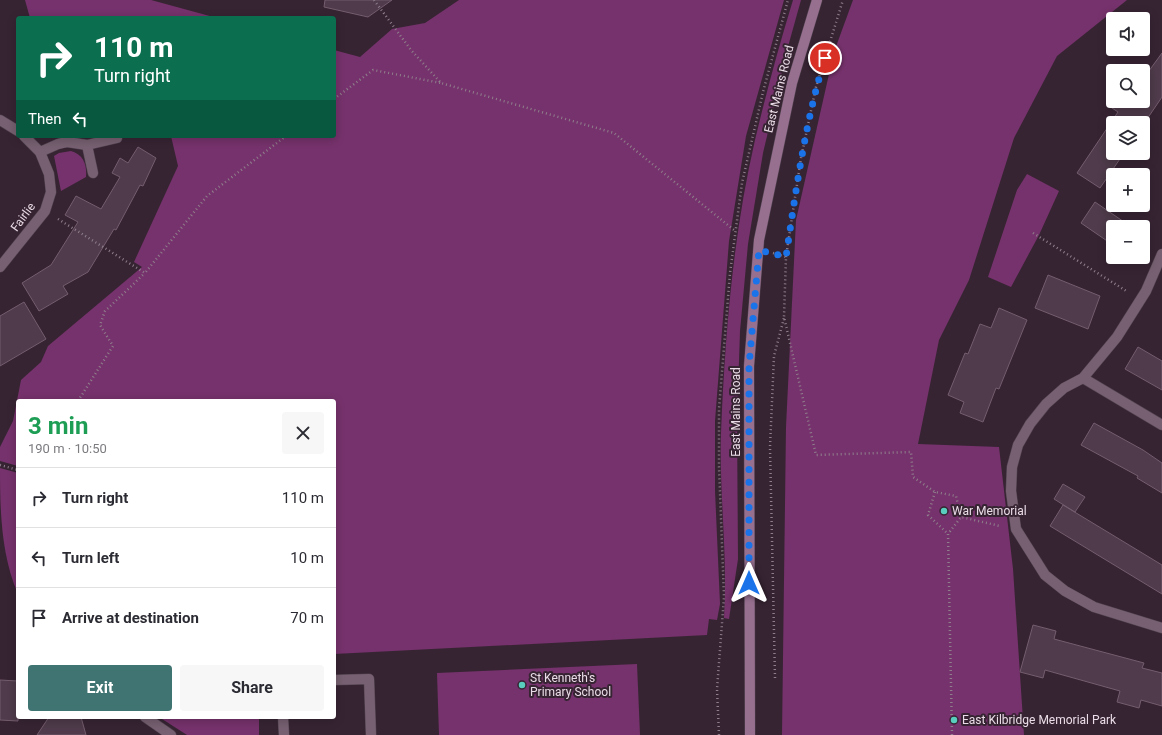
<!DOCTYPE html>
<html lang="en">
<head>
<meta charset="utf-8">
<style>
	body { margin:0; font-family:Roboto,sans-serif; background:#f7f7f7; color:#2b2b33; height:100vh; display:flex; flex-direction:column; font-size:15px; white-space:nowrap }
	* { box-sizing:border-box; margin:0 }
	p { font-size:13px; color:#7c7c81 }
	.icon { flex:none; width:22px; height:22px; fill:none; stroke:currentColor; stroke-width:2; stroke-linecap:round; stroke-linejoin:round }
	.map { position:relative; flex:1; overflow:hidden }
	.details { position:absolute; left:16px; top:399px; width:320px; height:320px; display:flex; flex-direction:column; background:#fff; border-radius:4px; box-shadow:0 2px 10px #0003 }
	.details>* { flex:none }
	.top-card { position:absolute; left:16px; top:16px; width:320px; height:122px; border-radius:4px; box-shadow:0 2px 10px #0003; background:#0b6e4f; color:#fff; overflow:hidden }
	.buttons { position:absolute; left:1106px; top:12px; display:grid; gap:8px }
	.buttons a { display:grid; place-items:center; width:44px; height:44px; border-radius:4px; background:#fff; box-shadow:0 2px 10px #0003; font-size:20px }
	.pin { position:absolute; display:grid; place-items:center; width:34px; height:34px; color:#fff; margin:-17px; border:2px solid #fff; border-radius:50%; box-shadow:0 1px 4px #0007 }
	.me { position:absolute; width:44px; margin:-22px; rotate:0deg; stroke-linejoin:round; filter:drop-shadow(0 0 3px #0008) }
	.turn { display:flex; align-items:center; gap:14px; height:84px; padding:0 12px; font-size:18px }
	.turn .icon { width:52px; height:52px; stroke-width:2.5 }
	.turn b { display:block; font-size:28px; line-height:34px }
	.then { display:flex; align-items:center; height:38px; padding:0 12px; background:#0003; gap:8px; font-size:15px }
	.round { display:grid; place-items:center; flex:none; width:42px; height:42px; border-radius:4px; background:#f7f7f7 }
	.headline { display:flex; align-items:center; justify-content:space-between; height:68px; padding:0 12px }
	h1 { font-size:24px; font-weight:700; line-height:30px; color:#1e9e55 }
	.primary-button { display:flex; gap:8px; margin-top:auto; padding:8px 12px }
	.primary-button a { flex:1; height:46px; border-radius:4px; background:#407472; color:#fff; font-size:16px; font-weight:700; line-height:46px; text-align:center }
	.primary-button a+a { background:#f7f7f7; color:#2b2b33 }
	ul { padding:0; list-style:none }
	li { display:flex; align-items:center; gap:12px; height:60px; padding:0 12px; border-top:1px solid #e1e1e2 }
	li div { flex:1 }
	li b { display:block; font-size:15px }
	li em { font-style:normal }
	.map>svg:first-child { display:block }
	.green { fill:#76326c }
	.building { fill:#4f3b4b; stroke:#735d6e }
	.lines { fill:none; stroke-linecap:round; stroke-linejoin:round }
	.lane-casing { stroke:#524350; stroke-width:11 }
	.street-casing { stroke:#524350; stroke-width:11 }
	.secondary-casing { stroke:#524350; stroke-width:11 }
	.path { stroke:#8f7f8c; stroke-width:2.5; stroke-dasharray:1 3; stroke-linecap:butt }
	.lane { stroke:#766071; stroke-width:10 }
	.street { stroke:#766071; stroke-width:10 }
	.secondary { stroke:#977090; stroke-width:10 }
	.route { stroke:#1a73e8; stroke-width:7; stroke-dasharray:0 12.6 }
	.poi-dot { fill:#59cebe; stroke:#372433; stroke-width:1.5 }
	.labels { text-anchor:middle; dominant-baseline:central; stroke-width:4; stroke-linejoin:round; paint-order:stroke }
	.street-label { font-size:12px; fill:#eadde7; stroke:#372433 }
	.poi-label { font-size:12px; fill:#eadde7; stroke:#372433; text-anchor:start }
</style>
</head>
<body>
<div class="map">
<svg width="1162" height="735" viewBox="0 0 1162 735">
	<rect width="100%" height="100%" fill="#372433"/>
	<!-- green -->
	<path class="green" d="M 25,0 L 151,0 L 217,18 L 105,18 L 104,16 L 95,18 L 30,18 Z
		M 459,0 L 784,0 L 746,136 L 729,241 L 715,421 L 715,491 L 720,604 L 717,620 L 709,619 L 707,635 L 334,654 L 334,401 L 18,401 L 18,466 L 0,461 L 0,447 L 13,421 L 21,380 L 41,362 L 48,346 L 142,267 L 134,262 L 178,166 L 171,136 L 334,136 L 334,50 L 360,57 L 392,29 L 425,23 Z
		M 793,0 L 801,0 L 789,43 L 763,153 L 748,244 L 740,331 L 737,420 L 738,559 L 729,619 L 724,618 C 728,556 719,494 721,433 C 725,335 733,235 755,140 C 766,93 779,46 793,0 Z
		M 853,0 L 1127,0 L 1057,56 L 1014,138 L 969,280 L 939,340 L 918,444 L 999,447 L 1013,569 L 1024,735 L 782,735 L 786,427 L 796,220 L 834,52 Z
		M 71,151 C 84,155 87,165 86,177 L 61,191 L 54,156 L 59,153 Z
		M 1027,174 L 1059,191 L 1039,235 L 1011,287 L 988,277 L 1017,190 Z
		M 0,468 L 18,473 L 18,594 C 1,555 0,510 0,468 Z
		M 637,664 L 640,735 L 439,735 L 437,673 Z
		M 159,717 L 259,717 L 259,735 L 187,735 Z"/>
	<!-- building -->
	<path class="building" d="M 325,0 L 392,0 L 368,17 L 324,7 Z
		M 1162,53 L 1162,97 L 1143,125 L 1143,123 L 1113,123 L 1113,153 L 1124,153 L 1100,188 L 1077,173 L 1118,112 L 1109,106 L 1113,100 L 1143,101 L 1143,79 Z
		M 138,147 L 156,158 L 143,186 L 140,185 L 116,230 L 114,229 L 88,272 L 63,286 L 68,294 L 39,311 L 22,283 L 51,265 L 78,222 L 65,215 L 76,196 L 101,209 L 120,177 L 112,173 L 120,158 L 128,163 Z
		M 1095,202 L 1130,226 L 1113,227 L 1113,245 L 1081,223 Z
		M 1048,275 L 1100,296 L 1088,329 L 1035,308 Z
		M 24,302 L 46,339 L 0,366 L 0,316 Z
		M 999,308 L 1027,320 L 999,389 L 996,388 L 983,422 L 960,413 L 964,402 L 948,395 L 965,353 L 968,354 L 980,324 L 991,328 Z
		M 1138,347 L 1162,361 L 1162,390 L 1125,369 Z
		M 1094,423 L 1143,450 L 1162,463 L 1162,493 L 1137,478 L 1138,476 L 1081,445 Z
		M 1063,484 L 1085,497 L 1075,512 L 1054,499 Z
		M 1063,505 L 1162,565 L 1162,594 L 1050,526 Z
		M 1033,625 L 1056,631 L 1054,639 L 1144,663 L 1142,668 L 1162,673 L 1162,706 L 1141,700 L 1139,708 L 1117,702 L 1120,691 L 1045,670 L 1043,678 L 1020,672 Z
		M 0,680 L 18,681 L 18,721 L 0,720 Z
		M 49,717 L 81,717 L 86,735 L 37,735 Z"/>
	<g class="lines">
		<!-- lane casing -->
		<g class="lane-casing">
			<path id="lane" d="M 87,145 L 93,173
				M 40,152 L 58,144 L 67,142 L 87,145 L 117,138
				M 334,680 L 369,679 L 371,735
				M 145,717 L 171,735
				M 283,717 L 284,735"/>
		</g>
		<!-- street casing -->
		<g class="street-casing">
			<path id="street" d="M 0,120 L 18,131
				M 1162,254 L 1146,291 L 1117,337 L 1083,378 L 1064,388 L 1046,404 L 1030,424 L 1018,445 L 1012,467 L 1011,491 L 1016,529 L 1045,575 L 1065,591 L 1094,607 L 1162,628
				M 0,267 L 45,211 L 51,192 L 49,174 L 40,152 L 24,136
				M 1083,378 L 1162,425"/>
		</g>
		<!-- secondary casing -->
		<g class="secondary-casing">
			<path id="secondary" d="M 750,735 L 749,366 L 759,240 L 792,83 L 817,0"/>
		</g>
		<!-- path -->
		<path class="path" d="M 374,0 L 411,50 L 441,83 L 614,133 L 734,230
			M 334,99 L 373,70 L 441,83
			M 58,219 L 145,273 L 207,196 L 286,136
			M 1033,233 L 1128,292
			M 773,253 L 786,257 L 784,317 L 816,455 L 911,452 L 913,477 L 935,492 L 956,496 L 961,517
			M 786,257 L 801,158 L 816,87 L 843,0
			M 78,401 L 113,346 L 100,325 L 105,311 L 145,273
			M 0,465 L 18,470
			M 935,492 L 928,515 L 948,534
			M 775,678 L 770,447 L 774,356 L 784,318
			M 719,735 L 717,689 L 724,597 L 719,466 L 719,409 L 730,273 L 742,183 L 763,92 L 788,0
			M 952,735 L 948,534 L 961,517 L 1000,526"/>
		<!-- lane -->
		<use href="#lane" class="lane"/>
		<!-- street -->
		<use href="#street" class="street"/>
		<!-- secondary -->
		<use href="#secondary" class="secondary"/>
	</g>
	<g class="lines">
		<!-- route -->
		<path class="route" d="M 749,583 L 749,366 L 759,250 L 786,257 C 796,190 805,123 825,58"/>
	</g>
	<!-- markers -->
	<g class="poi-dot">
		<circle cx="944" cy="511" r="4"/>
		<circle cx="522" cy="685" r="4"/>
		<circle cx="954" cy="720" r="4"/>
	</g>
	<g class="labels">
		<!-- street labels -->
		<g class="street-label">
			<text transform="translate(779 89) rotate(-76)">East Mains Road</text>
			<text transform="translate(23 217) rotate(-54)">Fairlie</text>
			<text transform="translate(736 412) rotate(-90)">East Mains Road</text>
		</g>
		<!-- poi labels -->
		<g class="poi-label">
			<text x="952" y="511">War Memorial</text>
			<text x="530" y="678">St Kenneth's<tspan x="530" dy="14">Primary School</tspan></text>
			<text x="962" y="720">East Kilbridge Memorial Park</text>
		</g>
	</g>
</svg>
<div class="buttons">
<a><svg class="icon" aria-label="sound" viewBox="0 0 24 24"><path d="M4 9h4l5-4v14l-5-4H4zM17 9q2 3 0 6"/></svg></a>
<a><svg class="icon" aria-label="search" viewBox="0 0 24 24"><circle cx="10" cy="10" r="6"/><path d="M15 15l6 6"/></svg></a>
<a><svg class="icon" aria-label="layers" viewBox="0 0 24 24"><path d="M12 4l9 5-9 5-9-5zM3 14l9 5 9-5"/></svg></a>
<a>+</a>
<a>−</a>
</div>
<div class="pin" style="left:825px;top:58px;background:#d93025"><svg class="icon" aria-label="arrive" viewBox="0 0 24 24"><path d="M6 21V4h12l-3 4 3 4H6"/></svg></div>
<svg class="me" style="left:749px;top:583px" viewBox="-20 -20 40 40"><path d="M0-17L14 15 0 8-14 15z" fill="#1a73e8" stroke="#fff" stroke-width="4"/></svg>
<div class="top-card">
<div class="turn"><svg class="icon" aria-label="right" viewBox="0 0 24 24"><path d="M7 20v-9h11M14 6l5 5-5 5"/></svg><div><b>110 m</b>Turn right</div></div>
<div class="then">Then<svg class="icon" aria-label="left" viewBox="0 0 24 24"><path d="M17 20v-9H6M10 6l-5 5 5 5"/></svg></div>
</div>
<section class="details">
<div class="headline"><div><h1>3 min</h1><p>190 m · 10:50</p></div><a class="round"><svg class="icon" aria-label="close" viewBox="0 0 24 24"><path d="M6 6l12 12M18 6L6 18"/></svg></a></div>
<ul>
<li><svg class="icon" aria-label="right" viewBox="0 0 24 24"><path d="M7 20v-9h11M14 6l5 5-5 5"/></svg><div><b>Turn right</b></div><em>110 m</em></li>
<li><svg class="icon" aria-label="left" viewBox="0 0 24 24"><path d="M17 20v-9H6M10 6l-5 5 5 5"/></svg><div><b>Turn left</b></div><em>10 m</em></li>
<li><svg class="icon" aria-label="arrive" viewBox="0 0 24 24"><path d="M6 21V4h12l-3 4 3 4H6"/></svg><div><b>Arrive at destination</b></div><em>70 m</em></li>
</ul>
<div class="primary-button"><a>Exit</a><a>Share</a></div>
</section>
</div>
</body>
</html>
